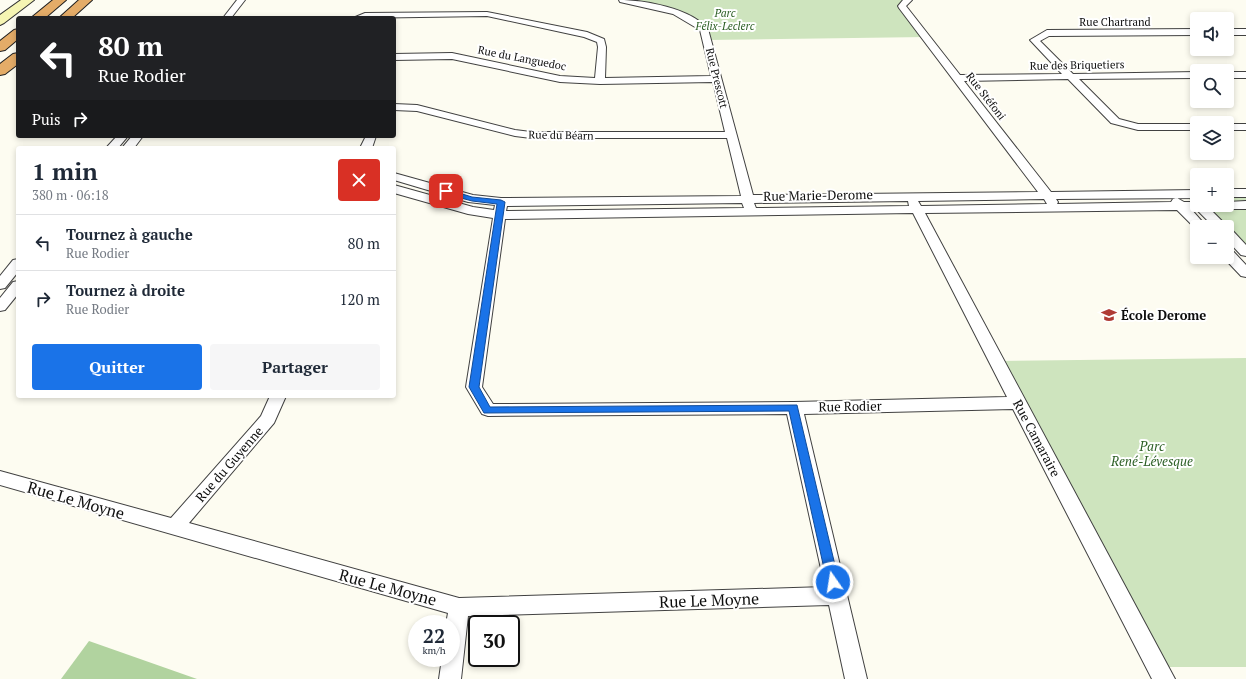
<!DOCTYPE html>
<html lang="fr">
<head>
<meta charset="utf-8">
<style>
	body { margin:0; font-family:"PT Serif",serif; background:#f6f6f7; color:#1f2937; height:100vh; display:flex; flex-direction:column; font-size:15px; white-space:nowrap }
	* { box-sizing:border-box; margin:0 }
	p { font-size:13px; color:#747a83 }
	.icon { flex:none; width:22px; height:22px; fill:none; stroke:currentColor; stroke-width:2; stroke-linecap:round; stroke-linejoin:round }
	.map { position:relative; flex:1; overflow:hidden }
	.details { position:absolute; left:16px; top:146px; width:380px; height:252px; display:flex; flex-direction:column; background:#fff; border-radius:4px; box-shadow:0 2px 6px #0003 }
	.details>* { flex:none }
	.hud { position:absolute; left:16px; top:16px; width:380px; height:122px; border-radius:4px; box-shadow:0 2px 6px #0003; background:#202124; color:#fff; overflow:hidden }
	.tools { position:absolute; left:1190px; top:12px; display:grid; gap:8px }
	.tools a { display:grid; place-items:center; width:44px; height:44px; border-radius:4px; background:#fff; box-shadow:0 2px 6px #0003; font-size:20px }
	.speed { position:absolute; left:408px; top:615px; display:flex; gap:8px; font-size:20px; font-weight:700; text-align:center }
	.speed>* { display:grid; place-content:center; width:52px; height:52px; border-radius:50%; background:#fff; box-shadow:0 2px 6px #0003; line-height:1 }
	.speed small { font-size:10px; font-weight:400 }
	.speed .limit { border:2px solid #111; border-radius:6px; background:#fff; color:#111 }
	.pin { position:absolute; display:grid; place-items:center; width:34px; height:34px; color:#fff; margin:-17px; border-radius:8px; box-shadow:0 2px 6px #0006 }
	.me { position:absolute; width:44px; margin:-22px; rotate:347deg; stroke-linejoin:round; filter:drop-shadow(0 0 3px #0008) }
	.turn { display:flex; align-items:center; gap:14px; height:84px; padding:0 16px; font-size:18px }
	.turn .icon { width:52px; height:52px; stroke-width:2.5 }
	.turn b { display:block; font-size:28px; line-height:34px }
	.then { display:flex; align-items:center; height:38px; padding:0 16px; background:#0003; gap:8px; font-size:15px }
	.round { display:grid; place-items:center; flex:none; width:42px; height:42px; border-radius:4px; background:#f6f6f7 }
	.summary { display:flex; align-items:center; justify-content:space-between; height:68px; padding:0 16px }
	h1 { font-size:24px; font-weight:700; line-height:30px }
	.primary-button { display:flex; gap:8px; margin-top:auto; padding:8px 16px }
	.primary-button a { flex:1; height:46px; border-radius:4px; background:#1a73e8; color:#fff; font-size:16px; font-weight:700; line-height:46px; text-align:center }
	.primary-button a+a { background:#f6f6f7; color:#1f2937 }
	ul { padding:0; list-style:none }
	li { display:flex; align-items:center; gap:12px; height:56px; padding:0 16px; border-top:1px solid #e0e1e3 }
	li div { flex:1 }
	li b { display:block; font-size:15px }
	li em { font-style:normal }
	.map>svg:first-child { display:block }
	.green { fill:#cee4be }
	.forest { fill:#b1d39f }
	.lines { fill:none; stroke-linecap:round; stroke-linejoin:round }
	.street-casing { stroke:#414141; stroke-width:2 }
	.secondary-casing { stroke:#303030; stroke-width:2 }
	.highway-casing { stroke:#1f1f1f; stroke-width:2 }
	.street { fill:#fff; fill-rule:evenodd }
	.secondary { fill:#f6f5b3; fill-rule:evenodd }
	.highway { fill:#e4ac68; fill-rule:evenodd }
	.route { fill:#1a73e8; stroke:#114b97 }
	.labels { text-anchor:middle; dominant-baseline:central; stroke-width:4; stroke-linejoin:round; paint-order:stroke }
	.far-park-label { font-size:11px; font-style:italic; fill:#2c5f25; stroke:#fff }
	.far-street-label { font-size:11px; fill:#0e0e0e; stroke:#fff }
	.street-label { font-size:13px; fill:#0e0e0e; stroke:#fff }
	.poi-label { font-size:13px; font-weight:bold; fill:#0e0e0e; stroke:#fff; text-anchor:start }
	.park-label { font-size:13px; font-style:italic; fill:#2c5f25; stroke:#fff }
	.near-street-label { font-size:16px; fill:#0e0e0e; stroke:#fff }
</style>
</head>
<body>
<div class="map">
<svg width="1246" height="679" viewBox="0 0 1246 679">
	<rect width="100%" height="100%" fill="#fdfcf1"/>
	<!-- green -->
	<path class="green" d="M 639,0 L 908,0 L 902,6 L 926,37 L 708,40 L 692,19 L 636,2 Z
		M 1227,198 L 1246,198 L 1246,256 L 1227,237 L 1227,227 L 1217,227 L 1189,199 L 1197,199 L 1197,205 L 1227,205 Z
		M 1246,358 L 1246,667 L 1157,667 L 997,361 Z"/>
	<!-- forest -->
	<path class="forest" d="M 89,641 L 197,679 L 61,679 Z"/>
	<g class="lines">
		<!-- street casing -->
		<g class="street-casing">
			<path id="street" d="M 237,0 L 245,0 L 231,18 L 223,18 Z
				M 619,0 C 645,0 690,8 708,29 L 753,195 L 1038,192 L 899,8 L 898,6 L 903,0 L 912,0 L 906,6 L 960,75 L 1062,74 L 1030,40 L 1047,30 L 1197,29 L 1197,35 L 1049,36 L 1040,41 L 1073,74 L 1197,72 L 1197,78 L 1079,79 L 1119,119 L 1138,124 L 1197,124 L 1197,130 L 1138,130 L 1111,123 L 1068,79 L 964,81 L 1051,192 L 1197,190 L 1197,198 L 1056,199 L 1058,202 L 1057,204 L 1171,202 L 1173,199 L 1177,198 L 1184,202 L 1197,202 L 1197,205 L 1227,205 L 1227,202 L 1246,201 L 1246,209 L 1210,209 L 1225,224 L 1227,227 L 1214,227 L 1196,209 L 1191,209 L 1207,227 L 1197,227 L 1197,230 L 1177,210 L 925,213 L 1175,679 L 1152,679 L 1013,409 L 804,414 L 867,679 L 845,679 L 829,605 L 468,616 L 461,679 L 439,679 L 442,658 L 451,658 L 451,624 L 446,624 L 448,613 L 0,485 L 0,471 L 171,518 L 261,416 L 270,396 L 286,396 L 274,423 L 189,523 L 459,598 L 825,587 L 787,414 L 488,416 L 482,414 L 466,387 L 493,218 L 468,214 L 394,193 L 394,185 L 473,207 L 494,210 L 495,205 L 468,202 L 394,180 L 394,173 L 473,195 L 501,198 L 741,196 L 727,138 L 531,138 L 515,136 L 417,111 L 394,110 L 394,104 L 417,105 L 515,130 L 531,132 L 725,132 L 713,82 L 600,84 L 560,82 L 452,59 L 394,60 L 394,54 L 452,53 L 560,76 L 595,78 L 598,47 L 597,42 L 584,37 L 487,16 L 353,18 L 365,13 L 487,12 L 587,32 L 604,39 L 606,47 L 605,78 L 711,76 L 700,30 L 673,14 L 620,2 ZM 1044,199 L 1047,204 L 921,206 L 918,201 ZM 908,201 L 909,206 L 756,208 L 754,203 ZM 742,203 L 744,208 L 506,211 L 507,206 ZM 913,213 L 1007,397 L 794,402 L 493,404 L 482,387 L 505,219 Z
				M 1227,29 L 1246,29 L 1246,35 L 1227,35 Z
				M 1227,72 L 1246,72 L 1246,78 L 1227,78 Z
				M 1227,124 L 1246,124 L 1246,130 L 1227,130 Z
				M 117,136 L 128,136 L 118,148 L 106,148 Z
				M 132,136 L 143,136 L 134,148 L 122,148 Z
				M 366,136 L 376,136 L 372,148 L 360,148 Z
				M 1227,189 L 1246,189 L 1246,197 L 1227,197 Z
				M 1227,229 L 1232,230 L 1246,245 L 1246,256 L 1241,255 L 1227,240 Z
				M 1227,249 L 1232,250 L 1246,265 L 1246,277 L 1241,276 L 1223,257 L 1227,257 Z
				M 18,259 L 18,272 L 5,288 L 0,289 L 0,276 L 13,260 Z
				M 18,281 L 18,294 L 5,310 L 0,311 L 0,298 L 13,282 Z"/>
		</g>
		<!-- secondary casing -->
		<g class="secondary-casing">
			<path id="secondary" d="M 21,0 L 34,0 L 4,23 L 0,25 L 0,15 Z"/>
		</g>
		<!-- highway casing -->
		<g class="highway-casing">
			<path id="highway" d="M 53,0 L 66,0 L 45,18 L 31,18 Z
				M 79,0 L 92,0 L 72,18 L 59,18 Z
				M 18,29 L 18,39 L 5,50 L 0,51 L 0,41 L 14,30 Z
				M 18,53 L 18,64 L 5,74 L 0,75 L 0,64 L 13,54 Z"/>
		</g>
		<!-- street -->
		<use href="#street" class="street"/>
		<!-- secondary -->
		<use href="#secondary" class="secondary"/>
		<!-- highway -->
		<use href="#highway" class="highway"/>
	</g>
	<!-- route -->
	<path class="route" d="M 446,189 L 472,197 L 501,200 L 505,202 L 479,387 L 490,407 L 797,405 L 839,582 L 838,586 L 833,587 L 829,586 L 827,582 L 789,411 L 484,413 L 469,387 L 497,204 L 472,201 L 443,193 L 442,191 Z"/>
	<!-- icons -->
	<defs>
		<g id="school-bare" transform="scale(1.2)"><path d="M0-5L7-2L0 1L-7-2ZM-4 1L0 2.5L4 1V4Q0 6-4 4Z" fill="#af3b35" stroke="#fff" stroke-width="2.5" paint-order="stroke"/></g>
	</defs>
	<g fill-rule="evenodd">
		<use href="#school-bare" x="1109" y="315"/>
	</g>
	<g class="labels">
		<!-- far-park labels -->
		<g class="far-park-label">
			<text x="725" y="13">Parc<tspan x="725" dy="13">Félix-Leclerc</tspan></text>
		</g>
		<!-- far-street labels -->
		<g class="far-street-label">
			<text x="1115" y="22">Rue Chartrand</text>
			<text transform="translate(522 58) rotate(11)">Rue du Languedoc</text>
			<text transform="translate(1077 65) rotate(-1)">Rue des Briquetiers</text>
			<text transform="translate(717 78) rotate(76)">Rue Prescott</text>
			<text transform="translate(986 96) rotate(52)">Rue Stéfoni</text>
			<text transform="translate(561 135) rotate(1)">Rue du Béarn</text>
		</g>
		<!-- street labels -->
		<g class="street-label">
			<text transform="translate(818 195) rotate(-1)">Rue Marie-Derome</text>
			<text transform="translate(850 406) rotate(-1)">Rue Rodier</text>
			<text transform="translate(1037 438) rotate(62)">Rue Camaraire</text>
			<text transform="translate(229 464) rotate(-49)">Rue du Guyenne</text>
		</g>
		<!-- poi labels -->
		<g class="poi-label">
			<text x="1121" y="315">École Derome</text>
		</g>
		<!-- park labels -->
		<g class="park-label">
			<text x="1152" y="446">Parc<tspan x="1152" dy="15">René-Lévesque</tspan></text>
		</g>
		<!-- near-street labels -->
		<g class="near-street-label">
			<text transform="translate(76 500) rotate(16)">Rue Le Moyne</text>
			<text transform="translate(388 587) rotate(15)">Rue Le Moyne</text>
			<text transform="translate(709 600) rotate(-2)">Rue Le Moyne</text>
		</g>
	</g>
</svg>
<div class="tools">
<a><svg class="icon" aria-label="sound" viewBox="0 0 24 24"><path d="M4 9h4l5-4v14l-5-4H4zM17 9q2 3 0 6"/></svg></a>
<a><svg class="icon" aria-label="search" viewBox="0 0 24 24"><circle cx="10" cy="10" r="6"/><path d="M15 15l6 6"/></svg></a>
<a><svg class="icon" aria-label="layers" viewBox="0 0 24 24"><path d="M12 4l9 5-9 5-9-5zM3 14l9 5 9-5"/></svg></a>
<a>+</a>
<a>−</a>
</div>
<div class="speed"><div>22<small>km/h</small></div><div class="limit">30</div></div>
<div class="pin" style="left:446px;top:191px;background:#d93025"><svg class="icon" aria-label="arrive" viewBox="0 0 24 24"><path d="M6 21V4h12l-3 4 3 4H6"/></svg></div>
<svg class="me" style="left:833px;top:582px" viewBox="-20 -20 40 40"><circle r="17" fill="#1a73e8" stroke="#fff" stroke-width="3"/><path d="M0-11L8 9 0 5-8 9z" fill="#fff"/></svg>
<div class="hud">
<div class="turn"><svg class="icon" aria-label="left" viewBox="0 0 24 24"><path d="M17 20v-9H6M10 6l-5 5 5 5"/></svg><div><b>80 m</b>Rue Rodier</div></div>
<div class="then">Puis<svg class="icon" aria-label="right" viewBox="0 0 24 24"><path d="M7 20v-9h11M14 6l5 5-5 5"/></svg></div>
</div>
<section class="details">
<div class="summary"><div><h1>1 min</h1><p>380 m · 06:18</p></div><a class="round" style="background:#d93025;color:#fff"><svg class="icon" aria-label="close" viewBox="0 0 24 24"><path d="M6 6l12 12M18 6L6 18"/></svg></a></div>
<ul>
<li><svg class="icon" aria-label="left" viewBox="0 0 24 24"><path d="M17 20v-9H6M10 6l-5 5 5 5"/></svg><div><b>Tournez à gauche</b><p>Rue Rodier</p></div><em>80 m</em></li>
<li><svg class="icon" aria-label="right" viewBox="0 0 24 24"><path d="M7 20v-9h11M14 6l5 5-5 5"/></svg><div><b>Tournez à droite</b><p>Rue Rodier</p></div><em>120 m</em></li>
</ul>
<div class="primary-button"><a>Quitter</a><a>Partager</a></div>
</section>
</div>
</body>
</html>
